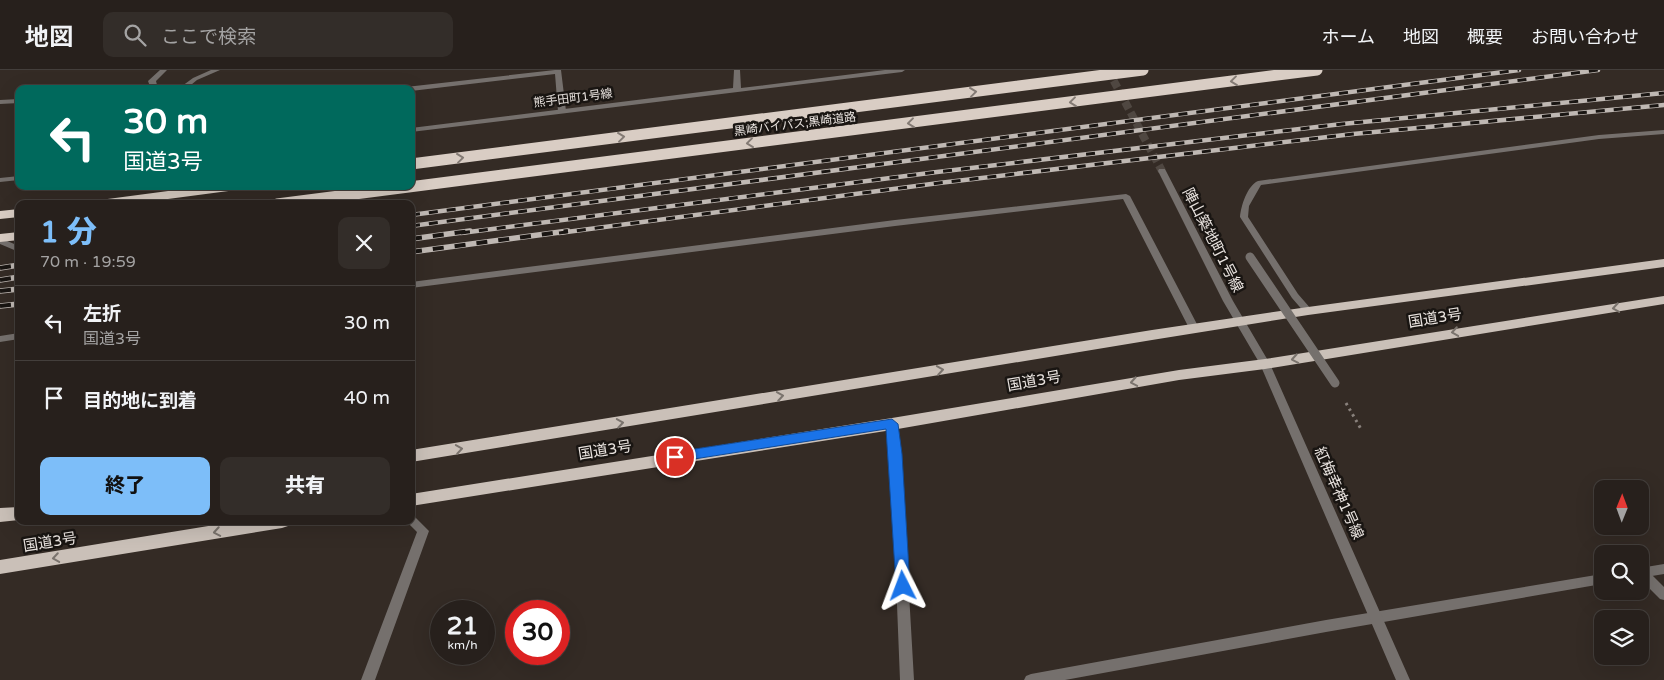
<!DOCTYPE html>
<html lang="ja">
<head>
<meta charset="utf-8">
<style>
	body { margin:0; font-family:"Varela Round","Noto Sans JP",sans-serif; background:#332d29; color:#f1f3f6; height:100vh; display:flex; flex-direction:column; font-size:19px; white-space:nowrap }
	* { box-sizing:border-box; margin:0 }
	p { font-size:16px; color:#a4a3a3 }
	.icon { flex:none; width:28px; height:28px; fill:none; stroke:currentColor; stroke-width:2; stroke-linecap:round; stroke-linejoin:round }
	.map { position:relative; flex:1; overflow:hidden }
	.side { position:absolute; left:15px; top:130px; width:400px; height:325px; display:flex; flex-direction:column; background:#27201c; border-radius:10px; box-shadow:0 5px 20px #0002,0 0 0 1px #433e3b }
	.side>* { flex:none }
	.top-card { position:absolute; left:15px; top:15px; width:400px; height:105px; border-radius:10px; box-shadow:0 5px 20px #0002,0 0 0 1px #433e3b; background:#00695c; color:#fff; overflow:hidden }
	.needle { width:32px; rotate:1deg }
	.controls { position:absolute; left:1594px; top:410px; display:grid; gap:10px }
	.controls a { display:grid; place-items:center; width:55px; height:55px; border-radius:10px; background:#27201c; box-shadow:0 5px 20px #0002,0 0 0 1px #433e3b; font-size:25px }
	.speed { position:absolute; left:430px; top:530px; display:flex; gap:10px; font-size:25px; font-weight:700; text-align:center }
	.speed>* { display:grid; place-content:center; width:65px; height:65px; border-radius:50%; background:#27201c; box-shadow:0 5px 20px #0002,0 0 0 1px #433e3b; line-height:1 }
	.speed small { font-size:12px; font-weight:400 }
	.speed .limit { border:8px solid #d22; background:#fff; color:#111 }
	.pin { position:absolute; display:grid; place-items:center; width:42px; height:42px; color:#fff; margin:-21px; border:2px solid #fff; border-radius:50%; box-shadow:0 1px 5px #0007 }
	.me { position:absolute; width:55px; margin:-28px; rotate:357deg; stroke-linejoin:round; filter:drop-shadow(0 0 4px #0008) }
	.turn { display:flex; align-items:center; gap:18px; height:105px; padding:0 25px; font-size:22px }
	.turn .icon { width:65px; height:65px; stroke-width:2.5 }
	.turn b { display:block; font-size:35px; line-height:42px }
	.round { display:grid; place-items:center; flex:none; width:52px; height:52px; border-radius:10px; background:#332d29 }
	.head { display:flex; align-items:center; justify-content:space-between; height:85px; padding:0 25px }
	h1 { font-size:30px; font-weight:800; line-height:38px; color:#7dbef9 }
	.cta { display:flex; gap:10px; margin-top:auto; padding:10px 25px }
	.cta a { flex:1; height:58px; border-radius:10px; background:#7dbef9; color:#111; font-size:20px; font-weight:800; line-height:58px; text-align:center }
	.cta a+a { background:#332d29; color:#f1f3f6 }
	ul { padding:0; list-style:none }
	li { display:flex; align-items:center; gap:15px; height:75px; padding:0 25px; border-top:1px solid #433e3b }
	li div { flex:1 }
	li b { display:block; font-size:19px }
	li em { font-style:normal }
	header { display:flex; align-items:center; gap:30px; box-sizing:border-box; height:70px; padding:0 25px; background:#27201c; border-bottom:1px solid #433e3b }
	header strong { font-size:24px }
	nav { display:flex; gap:28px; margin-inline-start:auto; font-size:18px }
	.search { width:350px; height:45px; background:#332d29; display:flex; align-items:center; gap:12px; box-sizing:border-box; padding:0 18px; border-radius:10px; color:#a4a3a3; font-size:19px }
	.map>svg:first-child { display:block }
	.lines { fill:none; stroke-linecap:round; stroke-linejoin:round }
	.tertiary-tunnel { stroke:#4f4741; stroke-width:8; stroke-dasharray:8 4; stroke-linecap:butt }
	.path { stroke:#89817c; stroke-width:3; stroke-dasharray:2.5 4; stroke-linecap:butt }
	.service { fill:#75706d; fill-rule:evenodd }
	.minor { fill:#75706d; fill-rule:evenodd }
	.tertiary { fill:#75706d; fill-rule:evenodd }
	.trunk { fill:#cac0b8; fill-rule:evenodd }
	.motorway { fill:#d9cdc4; fill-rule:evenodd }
	.rail-far1-casing { stroke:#bfb8b3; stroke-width:4.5 }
	.rail-casing { stroke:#bfb8b3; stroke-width:5.5 }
	.rail-far1 { stroke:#191512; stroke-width:3; stroke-dasharray:9; stroke-linecap:butt }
	.rail { stroke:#191512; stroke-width:4; stroke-dasharray:11; stroke-linecap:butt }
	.pedestrian-bridge { stroke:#75706d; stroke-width:9 }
	.motorway-bridge { stroke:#d9cdc4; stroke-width:11 }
	.oneway { stroke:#837a74 }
	.oneway2 { stroke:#7a736d }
	.route { fill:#1a73e8; stroke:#114b97 }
	.labels { text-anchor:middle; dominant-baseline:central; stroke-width:5; stroke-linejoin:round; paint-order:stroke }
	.far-street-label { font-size:12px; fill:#e9e3df; stroke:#191512 }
	.street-label { font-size:15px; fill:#e9e3df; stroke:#191512 }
</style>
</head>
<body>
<header>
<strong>地図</strong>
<div class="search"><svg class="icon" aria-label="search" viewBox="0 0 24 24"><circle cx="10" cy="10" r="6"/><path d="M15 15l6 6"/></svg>ここで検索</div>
<nav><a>ホーム</a><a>地図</a><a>概要</a><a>お問い合わせ</a></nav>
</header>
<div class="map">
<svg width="1664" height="610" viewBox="0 0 1664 610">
	<rect width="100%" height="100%" fill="#342b25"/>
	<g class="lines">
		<!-- tertiary-tunnel -->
		<path class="tertiary-tunnel" d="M 1108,0 L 1162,101"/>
		<!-- path -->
		<path class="path" d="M 1346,333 L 1361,359"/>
		<!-- service -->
		<path class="service" d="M 1640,498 L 1646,499 L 1664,517 L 1664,530 L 1660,529 L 1640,509 Z"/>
		<!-- minor -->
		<path class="minor" d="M 160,0 L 167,0 L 156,11 L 158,19 L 151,19 L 148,11 Z
			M 211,0 L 220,0 L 197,10 L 186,19 L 178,19 L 193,8 Z
			M 555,0 L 561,0 L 566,41 L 562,43 L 558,41 L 555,4 L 411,21 L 411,19 L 403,19 L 406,17 Z
			M 19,29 L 19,33 L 0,34 L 0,30 Z
			M 1664,60 L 1664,64 L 1599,69 L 1261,115 L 1249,136 L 1248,147 L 1298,224 L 1311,239 L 1313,241 L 1311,243 L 1305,243 L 1292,228 L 1240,147 C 1241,136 1247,116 1258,111 L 1599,65 Z
			M 1126,124 L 1130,126 L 1199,258 L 1197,260 L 1194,261 L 1189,258 L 1123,129 L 895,156 L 411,218 L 411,212 L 895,150 Z
			M 0,168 L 19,176 L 19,182 L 0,174 Z
			M 19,263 L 19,269 L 0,272 L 0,266 Z
			M 892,350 L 896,351 L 897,354 L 901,384 L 914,610 L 900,610 L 891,384 L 887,354 L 888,351 Z
			M 411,445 L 415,447 L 429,461 L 375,610 L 361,610 L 417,462 L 406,451 L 411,451 Z
			M 1664,494 L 1664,504 L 1640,508 L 1640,498 Z
			M 1602,504 L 1602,514 L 1326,562 L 1065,610 L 1024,610 L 1026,606 L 1031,604 L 1326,550 Z"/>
		<!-- tertiary -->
		<path class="tertiary" d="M 734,0 L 740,0 L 741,18 L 885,0 L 905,0 L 902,2 L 411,62 L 411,58 L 733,18 Z
			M 1159,99 L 1165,99 L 1166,101 L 1233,231 L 1270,294 L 1410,610 L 1396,610 L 1260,294 L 1223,231 L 1158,101 Z
			M 19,106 L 19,110 L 0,112 L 0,108 Z"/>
		<!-- trunk -->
		<path class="trunk" d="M 1664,189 L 1664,197 L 1308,245 L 1152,270 L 411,392 L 411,380 L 1152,260 L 1308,237 Z
			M 1664,226 L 1664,234 L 1265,299 L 1179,310 L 892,360 L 411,436 L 411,424 L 892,348 L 1179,300 L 1265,289 Z
			M 19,437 L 19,450 L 0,452 L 0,438 Z
			M 239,451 L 290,451 L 288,456 L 282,458 L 0,504 L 0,490 Z"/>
		<!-- motorway -->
		<path class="motorway" d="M 206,116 L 242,116 L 236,120 L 130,134 L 94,134 L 100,130 Z
			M 19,139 L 19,147 L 0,149 L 0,141 Z
			M 19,162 L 19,170 L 0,172 L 0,164 Z"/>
		<!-- rail-far1 casing -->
		<g class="rail-far1-casing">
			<path id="rail-far1" d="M 411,145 L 1519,0
				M 411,156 L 1598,0
				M 461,163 L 937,102 L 1342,54 L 1664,23
				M 559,163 L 939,113 L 1353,64 L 1664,35"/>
		</g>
		<!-- rail casing -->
		<g class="rail-casing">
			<path id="rail" d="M 411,169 L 470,161
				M 411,182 L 568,161
				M 0,198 L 19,195
				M 0,210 L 19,207
				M 0,221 L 19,219
				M 0,236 L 19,234"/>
		</g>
		<!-- rail-far1 -->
		<use href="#rail-far1" class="rail-far1"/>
		<!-- rail -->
		<use href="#rail" class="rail"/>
		<!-- pedestrian-bridge -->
		<path class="pedestrian-bridge" d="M 1250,187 L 1335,313"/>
		<!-- motorway-bridge -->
		<path class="motorway-bridge" d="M 411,94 L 1143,0
			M 277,134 L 1317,0"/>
	</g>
	<!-- one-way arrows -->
	<defs><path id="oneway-chevron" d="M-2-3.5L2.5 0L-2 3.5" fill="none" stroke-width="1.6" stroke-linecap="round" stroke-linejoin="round" transform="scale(1.25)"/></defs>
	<g class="oneway">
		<use href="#oneway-chevron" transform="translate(1234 11) rotate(173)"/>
		<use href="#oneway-chevron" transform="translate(973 22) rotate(-7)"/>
		<use href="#oneway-chevron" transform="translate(1073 32) rotate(173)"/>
		<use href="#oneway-chevron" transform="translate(911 53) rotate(173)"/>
		<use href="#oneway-chevron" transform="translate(621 67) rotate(-7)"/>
		<use href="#oneway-chevron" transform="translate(750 73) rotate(173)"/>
		<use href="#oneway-chevron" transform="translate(460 88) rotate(-7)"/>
	</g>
	<g class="oneway2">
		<use href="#oneway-chevron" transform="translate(1616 238) rotate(171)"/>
		<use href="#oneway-chevron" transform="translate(1455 262) rotate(171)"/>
		<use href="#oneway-chevron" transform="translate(1295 289) rotate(170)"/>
		<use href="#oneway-chevron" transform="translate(940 300) rotate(-9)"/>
		<use href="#oneway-chevron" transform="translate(1134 312) rotate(170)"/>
		<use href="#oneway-chevron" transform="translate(780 326) rotate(-9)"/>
		<use href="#oneway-chevron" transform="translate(620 353) rotate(-9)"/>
		<use href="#oneway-chevron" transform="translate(459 379) rotate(-9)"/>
		<use href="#oneway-chevron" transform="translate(217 462) rotate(170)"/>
		<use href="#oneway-chevron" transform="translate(56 488) rotate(171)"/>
	</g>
	<!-- route -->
	<path class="route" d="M 892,349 L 898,354 L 902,384 L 910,516 L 908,520 L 903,522 L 898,520 L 896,516 L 886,359 L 675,392 L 669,387 L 675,382 Z"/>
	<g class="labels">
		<!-- far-street labels -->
		<g class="far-street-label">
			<text transform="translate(573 28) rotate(-7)">熊手田町1号線</text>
			<text transform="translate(795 54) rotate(-7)">黒崎バイパス;黒崎道路</text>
		</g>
		<!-- street labels -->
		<g class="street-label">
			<text transform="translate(1213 170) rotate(63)">陣山築地町1号線</text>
			<text transform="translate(1435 248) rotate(-9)">国道3号</text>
			<text transform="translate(1034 311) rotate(-10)">国道3号</text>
			<text transform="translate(605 380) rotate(-9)">国道3号</text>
			<text transform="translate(1339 423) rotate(66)">紅梅幸神1号線</text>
			<text transform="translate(50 472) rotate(-9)">国道3号</text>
		</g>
	</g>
</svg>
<div class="controls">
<a><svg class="needle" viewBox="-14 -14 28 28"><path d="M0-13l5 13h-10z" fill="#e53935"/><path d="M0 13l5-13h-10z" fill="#a4a3a3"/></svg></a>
<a><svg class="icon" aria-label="search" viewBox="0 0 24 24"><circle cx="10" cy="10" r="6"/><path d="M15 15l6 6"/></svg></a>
<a><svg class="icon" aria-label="layers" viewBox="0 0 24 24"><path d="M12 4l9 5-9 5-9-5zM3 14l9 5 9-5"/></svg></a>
</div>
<div class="speed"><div>21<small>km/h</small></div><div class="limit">30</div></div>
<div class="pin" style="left:675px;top:387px;background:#d93025"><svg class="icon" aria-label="arrive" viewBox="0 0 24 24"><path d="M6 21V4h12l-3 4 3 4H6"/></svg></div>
<svg class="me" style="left:903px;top:516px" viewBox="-20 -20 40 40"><path d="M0-17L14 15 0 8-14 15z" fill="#1a73e8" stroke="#fff" stroke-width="4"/></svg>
<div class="top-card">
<div class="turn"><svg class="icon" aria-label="left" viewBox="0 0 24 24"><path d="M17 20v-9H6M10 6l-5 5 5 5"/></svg><div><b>30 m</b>国道3号</div></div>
</div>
<section class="side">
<div class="head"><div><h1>1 分</h1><p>70 m · 19:59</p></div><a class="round"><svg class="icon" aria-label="close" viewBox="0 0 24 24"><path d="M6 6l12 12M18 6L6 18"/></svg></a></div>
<ul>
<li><svg class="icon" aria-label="left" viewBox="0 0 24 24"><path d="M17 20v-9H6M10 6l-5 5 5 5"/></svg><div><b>左折</b><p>国道3号</p></div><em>30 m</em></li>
<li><svg class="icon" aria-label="arrive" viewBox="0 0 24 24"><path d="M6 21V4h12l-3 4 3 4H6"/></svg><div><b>目的地に到着</b></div><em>40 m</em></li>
</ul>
<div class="cta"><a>終了</a><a>共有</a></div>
</section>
</div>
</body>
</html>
